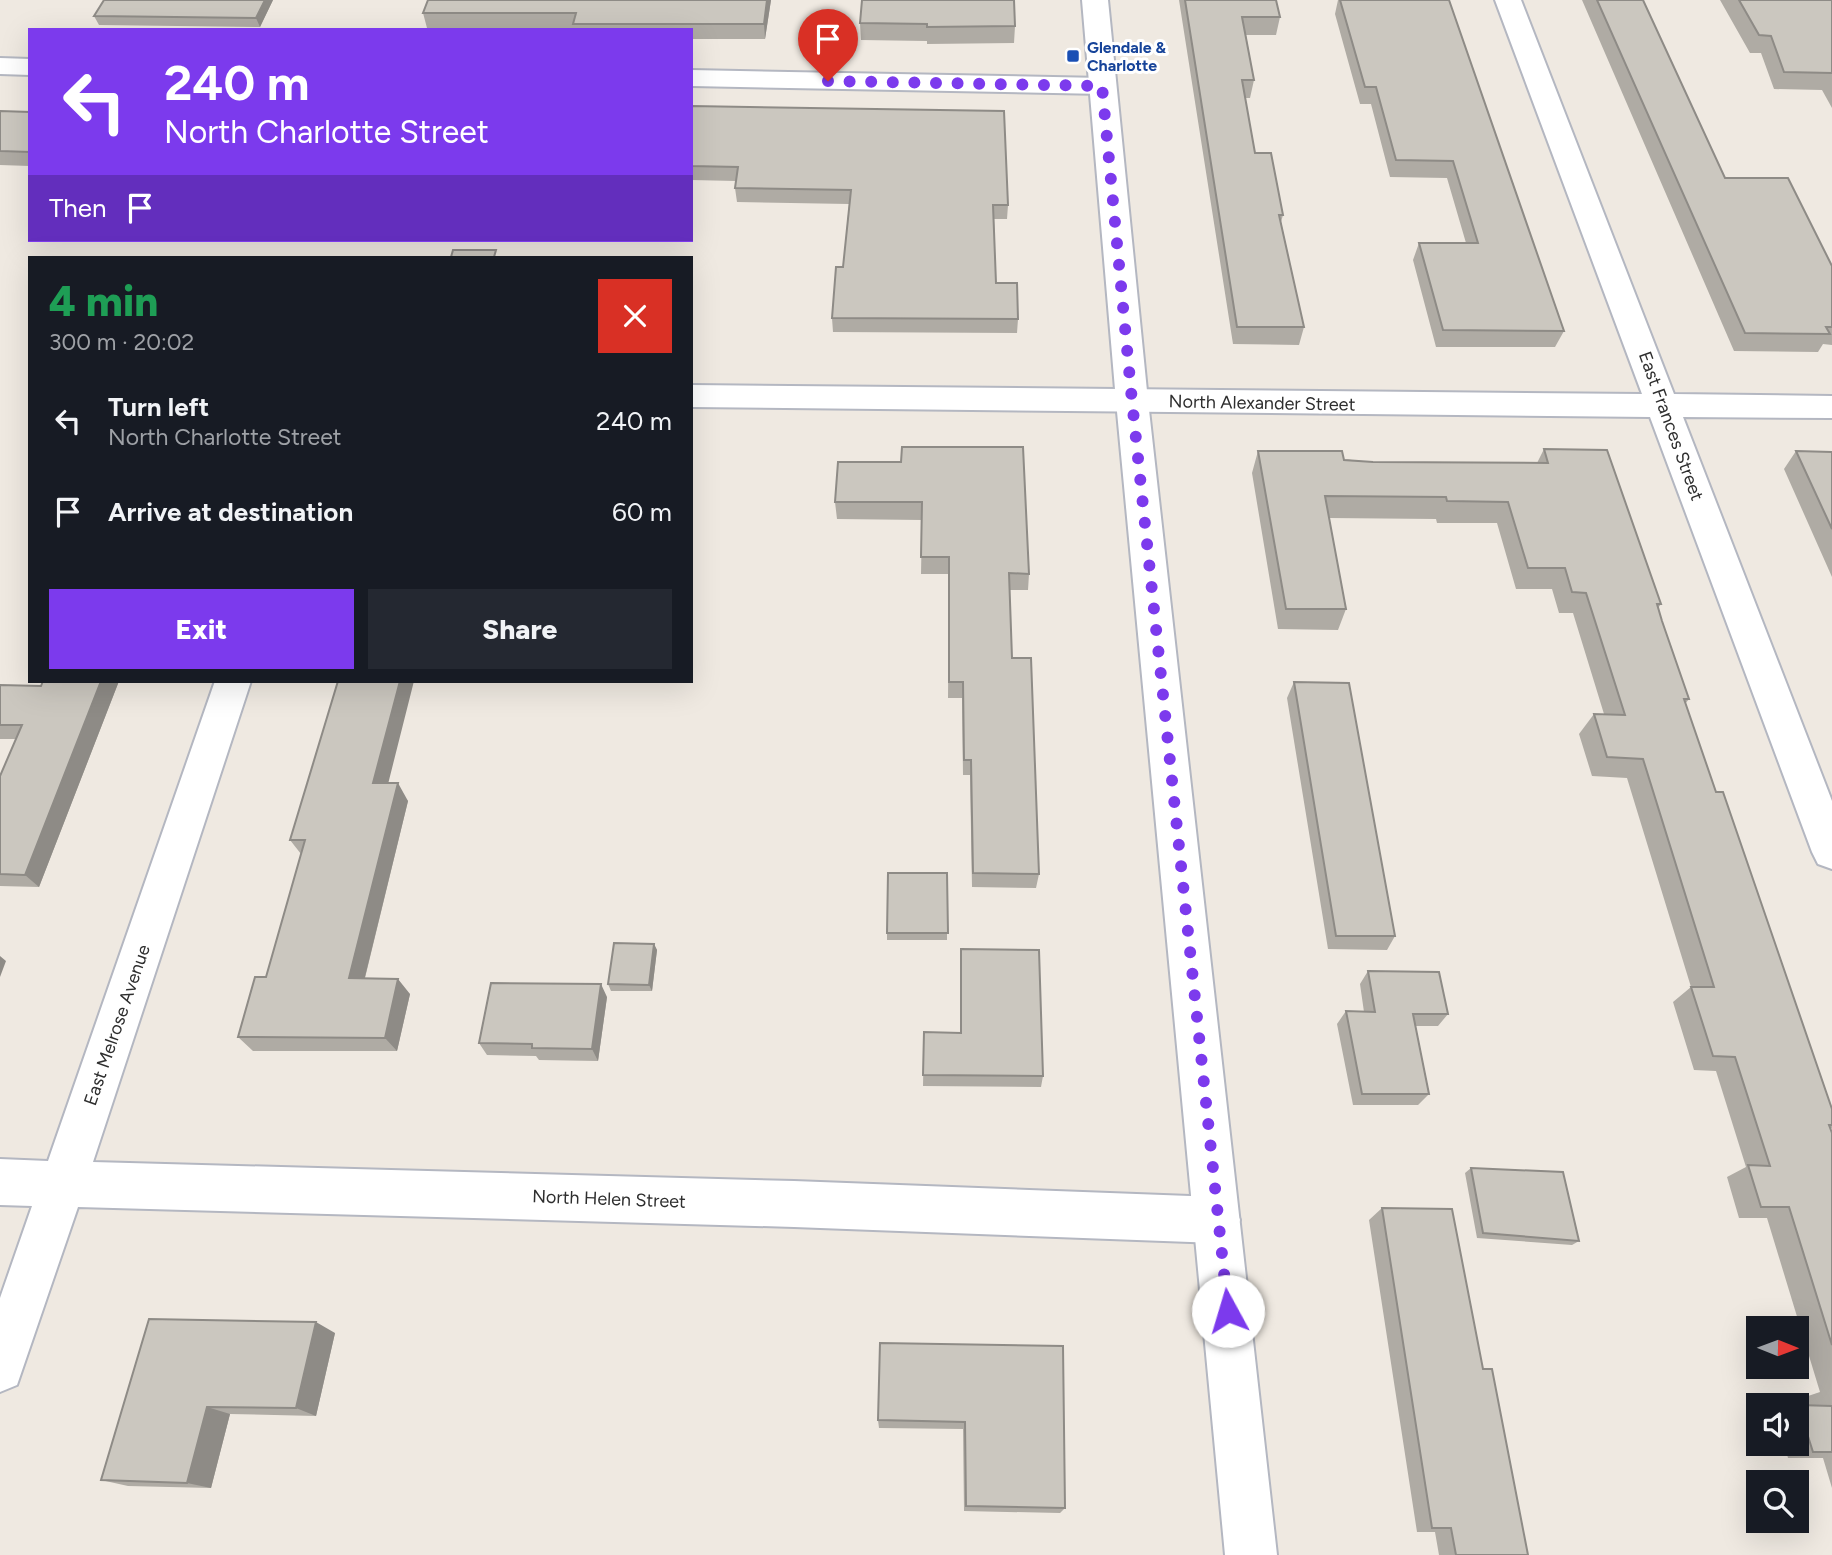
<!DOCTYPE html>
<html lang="en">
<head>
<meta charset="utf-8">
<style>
	body { margin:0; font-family:Figtree,sans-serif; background:#242831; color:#f1f3f6; height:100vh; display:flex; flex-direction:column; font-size:26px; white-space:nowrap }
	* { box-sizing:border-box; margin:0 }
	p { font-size:23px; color:#9ea1a6 }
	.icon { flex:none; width:38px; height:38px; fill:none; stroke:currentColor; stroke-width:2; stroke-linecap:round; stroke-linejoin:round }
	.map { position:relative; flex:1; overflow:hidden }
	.details { position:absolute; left:28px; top:256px; width:665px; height:427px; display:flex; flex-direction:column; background:#171b24; border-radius:0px; box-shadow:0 7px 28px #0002 }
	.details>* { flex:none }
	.banner { position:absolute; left:28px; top:28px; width:665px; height:214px; border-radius:0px; box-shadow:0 7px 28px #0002; background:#7c3aed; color:#fff; overflow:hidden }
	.needle { width:46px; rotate:91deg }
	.buttons { position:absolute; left:1746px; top:1316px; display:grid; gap:14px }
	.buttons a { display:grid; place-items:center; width:63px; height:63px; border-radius:0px; background:#171b24; box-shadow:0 7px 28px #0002; font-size:35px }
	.pin { position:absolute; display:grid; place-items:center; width:60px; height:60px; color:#fff; margin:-72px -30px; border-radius:50% 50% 50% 0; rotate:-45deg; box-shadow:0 0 7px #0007 }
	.pin .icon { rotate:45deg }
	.me { position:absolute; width:77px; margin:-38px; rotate:354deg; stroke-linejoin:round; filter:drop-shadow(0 0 5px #0008) }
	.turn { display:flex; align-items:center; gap:24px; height:147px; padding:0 21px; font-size:32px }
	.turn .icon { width:91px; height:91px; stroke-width:2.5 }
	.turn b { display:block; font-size:49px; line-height:60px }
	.then { display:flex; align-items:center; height:66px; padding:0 21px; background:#0003; gap:14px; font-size:26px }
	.round { display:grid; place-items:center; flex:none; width:74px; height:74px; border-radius:0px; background:#242831 }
	.summary { display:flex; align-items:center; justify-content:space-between; height:119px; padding:0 21px }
	h1 { font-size:42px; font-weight:800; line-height:52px; color:#1e9e55 }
	.button { display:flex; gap:14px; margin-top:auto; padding:14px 21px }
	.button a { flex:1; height:80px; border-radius:0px; background:#7c3aed; color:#fff; font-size:28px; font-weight:800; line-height:80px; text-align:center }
	.button a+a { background:#242831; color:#f1f3f6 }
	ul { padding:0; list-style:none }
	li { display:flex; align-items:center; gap:21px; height:91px; padding:0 21px }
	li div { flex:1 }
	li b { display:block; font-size:26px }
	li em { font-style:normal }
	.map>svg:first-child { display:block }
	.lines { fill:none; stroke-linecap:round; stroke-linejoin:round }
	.minor-casing { stroke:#b4b7c1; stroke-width:4 }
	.tertiary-casing { stroke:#b4b7c1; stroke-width:4 }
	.minor { fill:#fff; fill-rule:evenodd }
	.tertiary { fill:#fff; fill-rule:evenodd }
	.wall { fill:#afaba4 }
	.shaded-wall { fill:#8e8b86 }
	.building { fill:#cbc7bf; stroke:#8e8b86; stroke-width:2 }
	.route { stroke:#7c3aed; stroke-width:12; stroke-dasharray:0 21.6 }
	.transit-dot { fill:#1a4fb4; stroke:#fff; stroke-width:2.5 }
	.labels { text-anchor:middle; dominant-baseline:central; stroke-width:6; stroke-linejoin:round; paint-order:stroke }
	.far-transit-label { font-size:16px; font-weight:bold; fill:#164399; stroke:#fff; text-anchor:start }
	.street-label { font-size:18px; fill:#2e2e2e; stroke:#fff }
</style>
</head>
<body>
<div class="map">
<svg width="1832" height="1555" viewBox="0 0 1832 1555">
	<rect width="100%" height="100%" fill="#efe9e1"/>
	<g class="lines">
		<!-- minor casing -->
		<g class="minor-casing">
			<path id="minor" d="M 1495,0 L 1521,0 L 1674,394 L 1832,396 L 1832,418 L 1683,417 L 1832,801 L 1832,869 L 1818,864 L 1812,852 L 1650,417 L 691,407 L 691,385 L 1642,394 Z
				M 0,58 L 30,59 L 30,75 L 0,74 Z
				M 691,70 L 1103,78 L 1112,80 L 1116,86 L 1112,92 L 1103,94 L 691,86 Z
				M 215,681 L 251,681 L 93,1162 L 794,1181 L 1217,1197 L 1233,1204 L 1240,1220 L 1233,1236 L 1217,1243 L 794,1227 L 78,1207 L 17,1385 L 0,1392 L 0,1298 L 32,1206 L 0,1205 L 0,1159 L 48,1161 Z"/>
		</g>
		<!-- tertiary casing -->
		<g class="tertiary-casing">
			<path id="tertiary" d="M 1082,0 L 1108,0 L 1148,401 L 1277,1555 L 1225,1555 L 1116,401 Z"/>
		</g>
		<!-- minor -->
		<use href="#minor" class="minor"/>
		<!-- tertiary -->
		<use href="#tertiary" class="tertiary"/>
	</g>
	<!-- wall -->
	<path class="wall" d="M 273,0 L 260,27 L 99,25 L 94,16 Z
		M 428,0 L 771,0 L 765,39 L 691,39 L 691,30 L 574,30 L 574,28 L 427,28 L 423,13 Z
		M 1179,0 L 1276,0 L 1280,17 L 1276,35 L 1246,35 L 1254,80 L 1250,98 L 1245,98 L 1255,153 L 1283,215 L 1281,222 L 1304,327 L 1299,345 L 1233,344 Z
		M 1338,0 L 1449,0 L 1564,331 L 1555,347 L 1436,347 L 1413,260 L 1419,243 L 1466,243 L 1447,178 L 1390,177 L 1371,104 L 1360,104 L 1335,14 Z
		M 1582,0 L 1643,0 L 1725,178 L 1832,266 L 1832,345 L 1823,344 L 1818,352 L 1734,351 Z
		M 1720,0 L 1832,0 L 1832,108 L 1822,90 L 1774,89 L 1761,53 L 1750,53 Z
		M 860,23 L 1015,26 L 1014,43 L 927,44 L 927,41 L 861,40 Z
		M 691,106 L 1008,205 L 1007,219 L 994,219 L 996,283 L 1018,319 L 1017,333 L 833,332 L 832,318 L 843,267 L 849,204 L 737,202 L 735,188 L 736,181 L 691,180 Z
		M 0,111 L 30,112 L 30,166 L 0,165 Z
		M 1544,449 L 1661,604 L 1658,608 L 1662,621 L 1689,699 L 1685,704 L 1716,792 L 1832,1109 L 1832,1128 L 1831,1129 L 1832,1133 L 1832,1488 L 1823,1458 L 1788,1458 L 1784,1444 L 1797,1444 L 1797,1406 L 1808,1406 L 1805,1397 L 1820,1392 L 1767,1218 L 1739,1218 L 1727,1177 L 1746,1167 L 1716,1071 L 1694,1070 L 1673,1002 L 1691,987 L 1627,778 L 1592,776 L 1579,734 L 1594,714 L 1604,714 L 1573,613 L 1559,613 L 1552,589 L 1516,589 L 1497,523 L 1437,523 L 1436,519 L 1329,518 L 1346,609 L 1338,630 L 1278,629 L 1252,473 L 1258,451 L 1373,462 L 1537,463 Z
		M 1796,451 L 1832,452 L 1832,577 L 1784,469 Z
		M 901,462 L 1029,574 L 1028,590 L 1009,590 L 1012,658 L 1039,874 L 1036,888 L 972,887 L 970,775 L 963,775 L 962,698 L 948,698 L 949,574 L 921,574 L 922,520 L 837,519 L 835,502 Z
		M 43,681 L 119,681 L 39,887 L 0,886 L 0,776 L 16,739 L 0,739 L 0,685 L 41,686 Z
		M 1294,682 L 1395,936 L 1387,950 L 1328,949 L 1287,698 Z
		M 388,783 L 408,801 L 365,978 L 410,994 L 397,1051 L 253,1051 L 238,1037 L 266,977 L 301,854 L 290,840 Z
		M 947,873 L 947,940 L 887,940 L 887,933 Z
		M 654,944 L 657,950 L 652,991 L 611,991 L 608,984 Z
		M 961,949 L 1043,1076 L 1041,1087 L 923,1086 L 924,1032 L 961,1033 Z
		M 1368,971 L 1448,1014 L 1438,1026 L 1415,1026 L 1429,1094 L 1418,1105 L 1353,1105 L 1337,1024 L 1346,1011 L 1364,1012 L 1360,984 Z
		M 607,997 L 598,1061 L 539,1060 L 536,1056 L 487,1055 L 479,1043 Z
		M 1471,1168 L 1579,1241 L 1572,1245 L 1477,1238 L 1465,1173 Z
		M 1382,1208 L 1483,1369 L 1528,1555 L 1439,1555 L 1435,1532 L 1417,1532 L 1369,1220 Z
		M 149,1319 L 335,1333 L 316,1416 L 230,1414 L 211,1488 L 128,1486 L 101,1480 Z
		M 880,1343 L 1065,1508 L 1060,1513 L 964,1511 L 963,1429 L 879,1428 L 878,1420 Z"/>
	<!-- shaded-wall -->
	<path class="shaded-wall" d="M 265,0 L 273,0 L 260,27 L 256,18 Z
		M 767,0 L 771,0 L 765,39 L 764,24 Z
		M 101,681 L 119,681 L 39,887 L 25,875 Z
		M 400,681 L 414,681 L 384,800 L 373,783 Z
		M 398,783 L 408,801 L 361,993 L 349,978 Z
		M 654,944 L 657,950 L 652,991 L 649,985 Z
		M 0,956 L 6,961 L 0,977 Z
		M 398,979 L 410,994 L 397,1051 L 385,1038 Z
		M 601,984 L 607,997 L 598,1061 L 592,1049 Z
		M 316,1322 L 335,1333 L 316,1416 L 296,1408 Z
		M 207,1407 L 230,1414 L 211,1488 L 187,1483 Z"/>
	<!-- building -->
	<path class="building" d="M 104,0 L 265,0 L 256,18 L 94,16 Z
		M 428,0 L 767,0 L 764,24 L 573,24 L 576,13 L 423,13 Z
		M 862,0 L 1014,0 L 1015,26 L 927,27 L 927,24 L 860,23 Z
		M 1185,0 L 1276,0 L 1280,17 L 1242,17 L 1254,80 L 1242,80 L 1255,153 L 1271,153 L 1283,215 L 1279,215 L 1304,327 L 1237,327 Z
		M 1340,0 L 1449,0 L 1564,331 L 1443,330 L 1419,243 L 1478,243 L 1453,161 L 1396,160 L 1376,87 L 1365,87 Z
		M 1597,0 L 1643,0 L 1725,178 L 1788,178 L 1832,266 L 1832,327 L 1826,327 L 1830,334 L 1745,333 Z
		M 1739,0 L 1832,0 L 1832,73 L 1784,72 L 1771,36 L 1759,35 Z
		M 691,106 L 1004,111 L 1008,205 L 993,205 L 996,283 L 1017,283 L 1018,319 L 832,318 L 836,267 L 843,267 L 851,190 L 735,188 L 738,167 L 691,166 Z
		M 0,111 L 30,112 L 30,152 L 0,151 Z
		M 453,250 L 496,250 L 494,257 L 451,257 Z
		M 902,447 L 1023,447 L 1029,574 L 1009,573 L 1012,658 L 1031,658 L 1039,874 L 973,873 L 971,760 L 964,760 L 963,682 L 949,682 L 949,557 L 921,557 L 922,502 L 835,502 L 838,462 L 901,462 Z
		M 1544,449 L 1607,450 L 1661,604 L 1657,604 L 1662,621 L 1689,699 L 1684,699 L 1716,792 L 1723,792 L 1832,1109 L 1832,1125 L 1829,1125 L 1832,1133 L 1832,1345 L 1789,1207 L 1761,1207 L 1748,1165 L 1770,1166 L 1735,1057 L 1713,1056 L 1691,987 L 1714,987 L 1643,759 L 1607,757 L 1594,714 L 1625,715 L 1586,593 L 1572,592 L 1565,568 L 1528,568 L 1508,502 L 1447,501 L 1446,497 L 1325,496 L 1346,609 L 1286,609 L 1258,451 L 1342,451 L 1344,460 L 1373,462 L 1548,463 Z
		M 1796,451 L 1832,452 L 1832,529 Z
		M 43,681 L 101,681 L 25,875 L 0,874 L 0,776 L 22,725 L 0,725 L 0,685 L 41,686 Z
		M 338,681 L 400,681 L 373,783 L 398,783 L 349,978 L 398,979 L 385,1038 L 238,1037 L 255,977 L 266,977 L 305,840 L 290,840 Z
		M 1294,682 L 1349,683 L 1395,936 L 1336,936 Z
		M 888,873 L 947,873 L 948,933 L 887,933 Z
		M 614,943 L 654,944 L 649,985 L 608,984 Z
		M 961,949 L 1039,950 L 1043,1076 L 923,1075 L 924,1032 L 961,1033 Z
		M 1368,971 L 1439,972 L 1448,1014 L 1413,1014 L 1429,1094 L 1362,1094 L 1346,1011 L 1375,1012 Z
		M 491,983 L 601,984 L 592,1049 L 532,1048 L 532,1044 L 479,1043 Z
		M 1471,1168 L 1563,1172 L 1579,1241 L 1483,1233 Z
		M 1382,1208 L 1452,1209 L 1483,1369 L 1492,1369 L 1528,1555 L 1456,1555 L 1451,1528 L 1432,1528 Z
		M 149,1319 L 316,1322 L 296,1408 L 207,1407 L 187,1483 L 101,1480 Z
		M 880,1343 L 1063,1346 L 1065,1508 L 966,1506 L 965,1422 L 878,1420 Z
		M 1798,1405 L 1832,1406 L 1832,1452 L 1813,1452 Z"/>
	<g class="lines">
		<!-- route -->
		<path class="route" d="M 828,81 L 1102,86 L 1132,401 L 1228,1311"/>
	</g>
	<!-- markers -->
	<rect class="transit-dot" x="1066" y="49" width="14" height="14" rx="3.5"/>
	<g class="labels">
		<!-- far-transit labels -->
		<g class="far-transit-label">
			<text x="1087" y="47">Glendale &amp;<tspan x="1087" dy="18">Charlotte</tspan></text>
		</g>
		<!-- street labels -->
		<g class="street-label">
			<text transform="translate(1262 403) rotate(1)">North Alexander Street</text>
			<text transform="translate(1671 426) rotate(70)">East Frances Street</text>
			<text transform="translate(117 1025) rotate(-71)">East Melrose Avenue</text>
			<text transform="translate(609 1199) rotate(2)">North Helen Street</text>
		</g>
	</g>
</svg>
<div class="buttons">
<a><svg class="needle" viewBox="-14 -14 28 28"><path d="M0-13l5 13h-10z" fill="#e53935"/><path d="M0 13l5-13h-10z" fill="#9ea1a6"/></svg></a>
<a><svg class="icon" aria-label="sound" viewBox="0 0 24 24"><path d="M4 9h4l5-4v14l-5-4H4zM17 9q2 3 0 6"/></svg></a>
<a><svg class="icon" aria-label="search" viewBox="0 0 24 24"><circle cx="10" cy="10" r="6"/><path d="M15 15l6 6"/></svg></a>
</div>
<div class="pin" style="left:828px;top:81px;background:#d93025"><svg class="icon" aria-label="arrive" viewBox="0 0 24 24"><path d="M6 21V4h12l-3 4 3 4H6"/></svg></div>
<svg class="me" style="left:1228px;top:1311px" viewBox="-20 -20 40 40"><circle r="19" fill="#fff"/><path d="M0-13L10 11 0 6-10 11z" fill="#7c3aed"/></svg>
<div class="banner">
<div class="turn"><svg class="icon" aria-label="left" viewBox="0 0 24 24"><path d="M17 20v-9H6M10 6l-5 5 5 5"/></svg><div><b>240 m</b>North Charlotte Street</div></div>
<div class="then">Then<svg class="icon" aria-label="arrive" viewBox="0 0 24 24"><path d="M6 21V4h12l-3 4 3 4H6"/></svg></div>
</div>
<section class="details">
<div class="summary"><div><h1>4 min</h1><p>300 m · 20:02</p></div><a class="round" style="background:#d93025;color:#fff"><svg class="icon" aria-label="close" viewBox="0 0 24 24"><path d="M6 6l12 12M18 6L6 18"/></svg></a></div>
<ul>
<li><svg class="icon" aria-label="left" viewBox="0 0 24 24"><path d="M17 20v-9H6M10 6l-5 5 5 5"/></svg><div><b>Turn left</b><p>North Charlotte Street</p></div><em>240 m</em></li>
<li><svg class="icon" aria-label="arrive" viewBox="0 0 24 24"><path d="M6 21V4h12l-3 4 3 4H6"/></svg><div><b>Arrive at destination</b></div><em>60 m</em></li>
</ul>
<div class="button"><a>Exit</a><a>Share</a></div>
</section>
</div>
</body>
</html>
